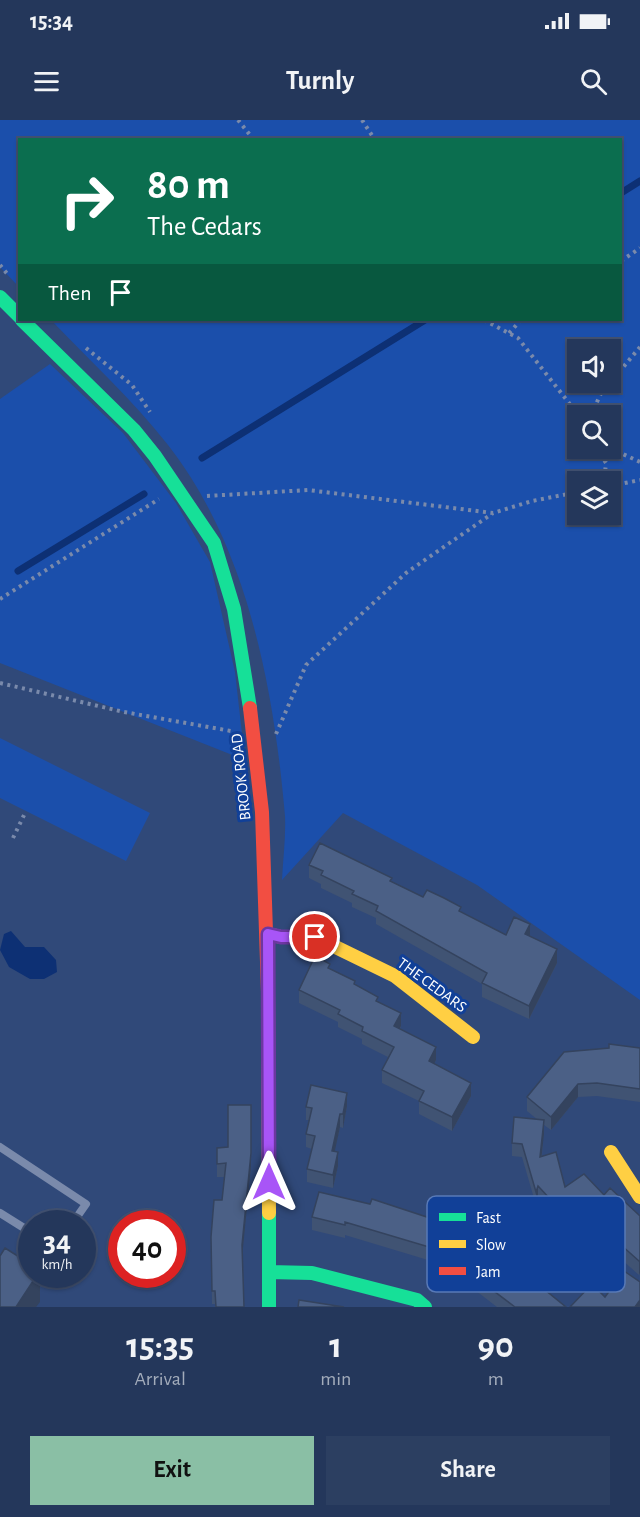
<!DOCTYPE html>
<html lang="en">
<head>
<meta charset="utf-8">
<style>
	body { margin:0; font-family:"Alegreya Sans",sans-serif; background:#2c3f61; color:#f1f3f6; height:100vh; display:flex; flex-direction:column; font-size:22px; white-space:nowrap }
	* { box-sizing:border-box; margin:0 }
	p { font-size:20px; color:#a3acbb }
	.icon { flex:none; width:33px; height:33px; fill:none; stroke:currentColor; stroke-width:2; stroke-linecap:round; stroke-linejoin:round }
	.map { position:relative; height:1187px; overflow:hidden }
	.details { display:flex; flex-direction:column; background:#24375b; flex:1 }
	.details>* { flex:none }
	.guide { position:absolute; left:18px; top:18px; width:604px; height:183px; border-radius:0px; box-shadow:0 2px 4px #0004,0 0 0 2px #415171; background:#0b6e4f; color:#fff; overflow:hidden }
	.buttons { position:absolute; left:567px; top:219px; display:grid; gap:12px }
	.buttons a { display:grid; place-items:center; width:54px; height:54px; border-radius:0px; background:#24375b; box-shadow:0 2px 4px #0004,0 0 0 2px #415171; font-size:30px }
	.speed { position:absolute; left:18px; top:1090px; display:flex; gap:12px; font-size:30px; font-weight:700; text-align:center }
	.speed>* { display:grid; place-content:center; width:78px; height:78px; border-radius:50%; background:#24375b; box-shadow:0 2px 4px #0004,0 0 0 2px #415171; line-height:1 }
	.speed small { font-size:15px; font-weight:400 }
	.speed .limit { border:9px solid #d22; background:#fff; color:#111 }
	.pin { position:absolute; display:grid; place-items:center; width:51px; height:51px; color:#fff; margin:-26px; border:3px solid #fff; border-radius:50%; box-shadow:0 2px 6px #0007 }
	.me { position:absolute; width:66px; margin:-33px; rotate:0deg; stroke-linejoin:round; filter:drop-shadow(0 0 4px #0008) }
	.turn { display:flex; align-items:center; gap:21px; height:126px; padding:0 30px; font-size:27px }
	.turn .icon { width:78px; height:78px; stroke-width:2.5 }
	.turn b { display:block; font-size:42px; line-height:51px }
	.then { display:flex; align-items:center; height:57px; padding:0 30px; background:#0003; gap:12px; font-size:22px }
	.eta { display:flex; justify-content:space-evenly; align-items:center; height:102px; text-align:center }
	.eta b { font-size:36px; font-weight:600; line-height:42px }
	.button { display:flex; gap:12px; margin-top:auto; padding:12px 30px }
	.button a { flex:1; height:69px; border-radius:0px; background:#8abfa5; color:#111; font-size:24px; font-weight:600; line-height:69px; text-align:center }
	.button a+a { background:#2c3f61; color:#f1f3f6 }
	.status { display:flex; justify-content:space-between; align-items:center; height:42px; padding:0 30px; background:#24375b; direction:ltr }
	.status svg { height:16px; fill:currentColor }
	header { display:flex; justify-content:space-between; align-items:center; height:78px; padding:0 30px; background:#24375b; font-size:27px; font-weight:600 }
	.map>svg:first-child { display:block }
	.green { fill:#1b4fab; fill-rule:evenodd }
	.water { fill:#0d3074 }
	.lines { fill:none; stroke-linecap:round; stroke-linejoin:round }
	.stream { stroke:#0d3074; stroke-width:7 }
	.path { stroke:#7a8aab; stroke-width:4; stroke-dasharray:3 4.5; stroke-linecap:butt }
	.lane { stroke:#7a8aab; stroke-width:8 }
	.fast { stroke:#16e098; stroke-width:14 }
	.slow { stroke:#ffcf43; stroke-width:14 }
	.jam { stroke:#f24e42; stroke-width:14 }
	.wall { fill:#405373 }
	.shaded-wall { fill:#34435e }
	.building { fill:#4b6086; stroke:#34435e; stroke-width:1.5 }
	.route-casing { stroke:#6d37a1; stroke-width:15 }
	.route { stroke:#a855f7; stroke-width:10 }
	.labels { text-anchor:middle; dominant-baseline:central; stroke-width:6; stroke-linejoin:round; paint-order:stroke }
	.street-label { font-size:16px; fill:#fff; stroke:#114098 }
	.key { fill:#114098; stroke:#5879b7; stroke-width:1.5 }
	.key-label { font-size:16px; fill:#fff }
</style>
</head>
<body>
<div class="status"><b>15:34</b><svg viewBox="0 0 49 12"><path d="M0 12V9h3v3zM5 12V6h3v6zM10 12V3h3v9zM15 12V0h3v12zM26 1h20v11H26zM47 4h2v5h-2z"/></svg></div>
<header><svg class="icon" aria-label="menu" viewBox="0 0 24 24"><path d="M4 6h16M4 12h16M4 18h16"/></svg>Turnly<svg class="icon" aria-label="search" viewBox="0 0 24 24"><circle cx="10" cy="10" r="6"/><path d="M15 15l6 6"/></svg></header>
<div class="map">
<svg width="640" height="1187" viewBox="0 0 640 1187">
	<rect width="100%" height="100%" fill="#304979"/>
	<!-- green -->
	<path class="green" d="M 0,0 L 640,0 L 640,880 L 477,765 L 343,693 L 282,760 C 283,739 286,717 285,696 C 274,570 248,427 168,325 C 133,280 90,241 51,200 L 621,200 L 621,20 L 20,20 L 19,167 L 0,147 ZM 578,230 L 610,230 L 610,262 L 578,262 ZM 578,296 L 610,296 L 610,328 L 578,328 ZM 578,362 L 610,362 L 610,394 L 578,394 Z
		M 50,244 L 123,313 L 176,383 L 210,442 L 235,552 L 245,640 L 0,543 L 0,279 Z
		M 0,618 L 150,693 L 126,741 L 0,678 Z"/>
	<!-- water -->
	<path class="water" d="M 11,811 L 25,827 L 44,827 L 56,840 L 57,852 L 44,859 L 30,859 L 9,847 L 0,830 L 4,814 Z"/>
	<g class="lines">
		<!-- stream -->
		<path class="stream" d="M 621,73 L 640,61
			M 202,338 L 425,200
			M 18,451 L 144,374"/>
		<!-- path -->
		<path class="path" d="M 238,0 L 254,20
			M 362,0 L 375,20
			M 621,141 L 640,128
			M 0,145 L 9,156
			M 484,200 L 518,218 L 569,283 L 578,298
			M 509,213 L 521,200
			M 86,228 L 132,265 L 150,292
			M 591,296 L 600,275 L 640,227
			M 596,328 L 606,343 L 604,362
			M 610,328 L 640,342
			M 610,366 L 640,360
			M 207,376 L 308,370 L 493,393 L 532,381 L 578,372
			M 0,479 L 159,379
			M 0,563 L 124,592 L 231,611
			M 276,614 L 306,545 L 406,453 L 493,393
			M 13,718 L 26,691"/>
		<!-- lane -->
		<path class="lane" d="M 0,1027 L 86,1084 L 72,1104
			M 0,1093 L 32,1113"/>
		<!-- fast -->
		<path class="fast" d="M 0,177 L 20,197
			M 22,200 L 134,310 L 155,336 L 214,423 L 234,489 L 250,588
			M 269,1093 L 269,1187
			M 269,1152 L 312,1153 L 417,1180 L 425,1187"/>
		<!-- slow -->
		<path class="slow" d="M 268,814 L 281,817 L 315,817 L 395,856 L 473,917
			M 268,872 L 269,1093
			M 611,1032 L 640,1077"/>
		<!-- jam -->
		<path class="jam" d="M 250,588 L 262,692 L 268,872"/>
	</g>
	<!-- wall -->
	<path class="wall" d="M 309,745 L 392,762 L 423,777 L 461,792 L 506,815 L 530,817 L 557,843 L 529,899 L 482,877 L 482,864 L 376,804 L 376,798 L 352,787 L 352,783 L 321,768 L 321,764 L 309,758 Z
		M 330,849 L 355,865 L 378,882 L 401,906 L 400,909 L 436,940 L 434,944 L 471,976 L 452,1011 L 419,994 L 419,981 L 382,963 L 382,950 L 388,937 L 362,924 L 362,919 L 338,907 L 338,902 L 299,883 L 299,870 Z
		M 640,928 L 640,982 L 597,976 L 578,977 L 551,1010 L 544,1005 L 542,1036 L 565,1067 L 604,1075 L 640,1096 L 640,1153 L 639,1155 L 611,1130 L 611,1123 L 587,1099 L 577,1108 L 577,1121 L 538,1080 L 536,1085 L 522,1037 L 512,1036 L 512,1023 L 538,1000 L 527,991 L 527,977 Z
		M 347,986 L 343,1008 L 340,1007 L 334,1032 L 338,1046 L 333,1068 L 307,1062 L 307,1049 L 312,1029 L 306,1027 L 306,1014 L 309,1000 L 306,1000 L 306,987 Z
		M 217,1028 L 251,1046 L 242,1135 L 244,1187 L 215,1187 L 215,1184 L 212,1184 L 211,1117 L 222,1080 L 224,1057 L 217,1057 Z
		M 312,1097 L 470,1120 L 566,1187 L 497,1187 L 475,1170 L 428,1144 L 428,1140 L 345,1115 L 345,1118 L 312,1110 Z"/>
	<!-- shaded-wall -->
	<path class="shaded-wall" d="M 530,804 L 530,817 L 525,814 Z
		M 557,829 L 557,843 L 529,899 L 529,886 Z
		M 401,893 L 401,906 L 394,919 L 394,906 Z
		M 436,927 L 436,940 L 429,954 L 429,941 Z
		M 471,963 L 471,976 L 452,1011 L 452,997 Z
		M 578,964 L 578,977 L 551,1010 L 551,997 Z
		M 347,973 L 347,986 L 343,1008 L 343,994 Z
		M 340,994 L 340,1007 L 332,1044 L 332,1031 Z
		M 544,1000 L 544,1014 L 540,1050 L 540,1037 Z
		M 338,1032 L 338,1046 L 333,1068 L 333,1055 Z
		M 251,1033 L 251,1046 L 242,1138 L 242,1125 Z
		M 538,1066 L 538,1080 L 536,1085 L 536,1072 Z
		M 587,1086 L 587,1099 L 577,1108 L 574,1098 Z
		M 470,1111 L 470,1124 L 466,1117 Z
		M 640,1140 L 640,1153 L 639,1155 L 639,1141 Z
		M 37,1155 L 40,1155 L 40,1182 L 36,1187 L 16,1187 Z
		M 640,1180 L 640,1187 L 635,1187 Z"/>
	<!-- building -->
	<path class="building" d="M 320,723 L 392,758 L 390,761 L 423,777 L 427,770 L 444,778 L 461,787 L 459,791 L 506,815 L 514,797 L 530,804 L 525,814 L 557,829 L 529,886 L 482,863 L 487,853 L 376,791 L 378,786 L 352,774 L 354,771 L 321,755 L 323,751 L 309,745 Z
		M 315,836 L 330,844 L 328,848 L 355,861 L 354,864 L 378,877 L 376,881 L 401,893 L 394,906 L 436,927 L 429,941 L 471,963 L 452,997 L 419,981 L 424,971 L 382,950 L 394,927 L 362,911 L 363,907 L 338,894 L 340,890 L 299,870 Z
		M 609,924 L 640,928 L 640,969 L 597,963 L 578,964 L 551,997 L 527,977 L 564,932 L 609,928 Z
		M 311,965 L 347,973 L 343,994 L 340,994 L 332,1031 L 338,1032 L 333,1055 L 307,1049 L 315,1016 L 306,1014 L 312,988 L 306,987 Z
		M 228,985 L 251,985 L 251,1033 L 242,1125 L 244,1187 L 216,1187 L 215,1171 L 212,1171 L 211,1117 L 214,1080 L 222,1080 L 226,1043 L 217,1044 L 217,1028 L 228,1027 Z
		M 514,997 L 544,1000 L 540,1037 L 556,1032 L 565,1067 L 584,1054 L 604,1075 L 610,1068 L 640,1096 L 640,1140 L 639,1141 L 611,1116 L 614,1113 L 587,1086 L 574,1098 L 577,1108 L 538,1066 L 536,1072 L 522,1024 L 512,1023 Z
		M 319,1072 L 370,1084 L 372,1079 L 439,1101 L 442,1094 L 470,1111 L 466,1117 L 494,1135 L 497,1131 L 566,1187 L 515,1187 L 475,1157 L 428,1130 L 429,1127 L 345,1102 L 345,1105 L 312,1097 Z
		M 5,1128 L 32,1145 L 32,1155 L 37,1155 L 16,1187 L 0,1187 L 0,1136 Z
		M 624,1151 L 640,1162 L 640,1180 L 635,1187 L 570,1187 L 592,1164 L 605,1177 Z
		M 299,1180 L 344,1187 L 298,1187 Z"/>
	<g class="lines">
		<!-- route casing -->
		<g class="route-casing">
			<path id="route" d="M 269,1062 L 268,814 L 281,817 L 315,817"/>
		</g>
		<!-- route -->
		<use href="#route" class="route"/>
	</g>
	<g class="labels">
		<!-- street labels -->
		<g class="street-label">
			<text transform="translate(241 657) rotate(-96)">BROOK ROAD</text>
			<text transform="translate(432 865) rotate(36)">THE CEDARS</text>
		</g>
	</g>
	<!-- legend -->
	<rect x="427" y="1076" width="198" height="96" rx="9" class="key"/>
	<rect x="439" y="1093" width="27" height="8" fill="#16e098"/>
	<rect x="439" y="1120" width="27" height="8" fill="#ffcf43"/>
	<rect x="439" y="1147" width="27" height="8" fill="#f24e42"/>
	<g class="key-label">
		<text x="476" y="1103">Fast</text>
		<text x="476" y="1130">Slow</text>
		<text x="476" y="1157">Jam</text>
	</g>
</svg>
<div class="buttons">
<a><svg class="icon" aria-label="sound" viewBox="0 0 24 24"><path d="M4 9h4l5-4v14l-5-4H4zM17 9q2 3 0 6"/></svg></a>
<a><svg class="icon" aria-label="search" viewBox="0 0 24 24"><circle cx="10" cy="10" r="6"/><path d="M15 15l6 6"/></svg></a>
<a><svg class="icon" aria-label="layers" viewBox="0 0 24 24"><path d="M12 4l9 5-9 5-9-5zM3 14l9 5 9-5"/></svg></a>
</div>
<div class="speed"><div>34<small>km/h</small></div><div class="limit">40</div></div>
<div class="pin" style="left:315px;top:817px;background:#d93025"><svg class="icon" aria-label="arrive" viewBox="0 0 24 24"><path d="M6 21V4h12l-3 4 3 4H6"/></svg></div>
<svg class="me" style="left:269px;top:1062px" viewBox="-20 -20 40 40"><path d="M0-17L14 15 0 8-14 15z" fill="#a855f7" stroke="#fff" stroke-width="4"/></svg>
<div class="guide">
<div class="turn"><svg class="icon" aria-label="right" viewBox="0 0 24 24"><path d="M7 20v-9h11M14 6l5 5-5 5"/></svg><div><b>80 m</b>The Cedars</div></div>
<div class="then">Then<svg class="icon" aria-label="arrive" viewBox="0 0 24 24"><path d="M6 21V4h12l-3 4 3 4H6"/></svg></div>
</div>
</div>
<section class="details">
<div class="eta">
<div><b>15:35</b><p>Arrival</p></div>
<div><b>1</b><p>min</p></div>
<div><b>90</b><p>m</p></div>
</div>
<div class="button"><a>Exit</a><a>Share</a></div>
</section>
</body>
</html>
